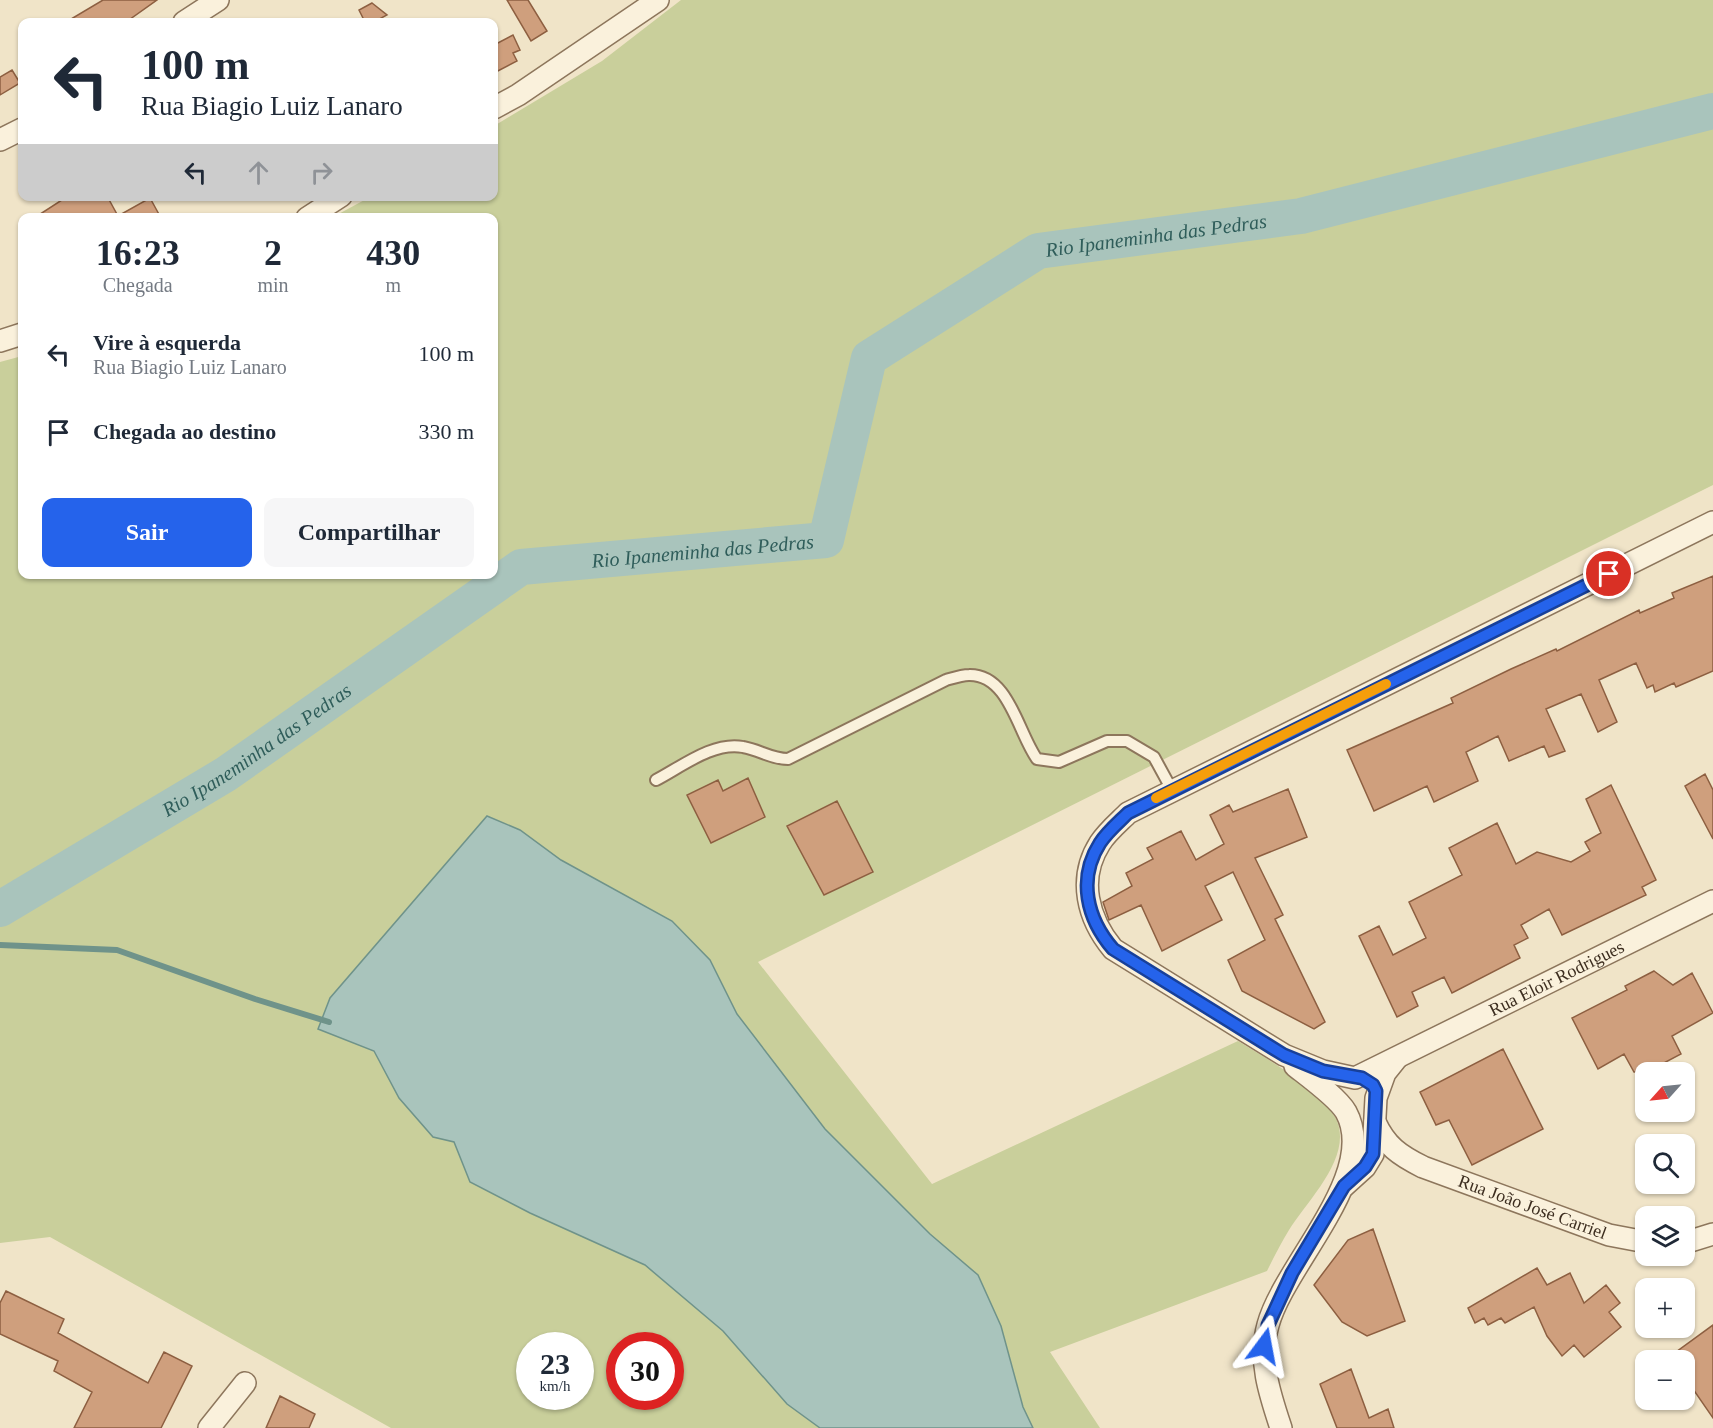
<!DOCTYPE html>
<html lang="pt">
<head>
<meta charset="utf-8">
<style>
	body { margin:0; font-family:Georgia,serif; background:#f6f6f7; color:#1f2937; height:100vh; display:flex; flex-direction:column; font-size:22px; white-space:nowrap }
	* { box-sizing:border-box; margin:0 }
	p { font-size:20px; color:#747a83 }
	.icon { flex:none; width:33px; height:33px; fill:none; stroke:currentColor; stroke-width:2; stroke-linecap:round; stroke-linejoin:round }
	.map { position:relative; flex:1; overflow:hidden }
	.sheet { position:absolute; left:18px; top:213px; width:480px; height:366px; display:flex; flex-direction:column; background:#fff; border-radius:12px; box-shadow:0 2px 4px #0004 }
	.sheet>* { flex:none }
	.guide { position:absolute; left:18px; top:18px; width:480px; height:183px; border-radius:12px; box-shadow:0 2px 4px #0004; background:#fff; color:#1f2937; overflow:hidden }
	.needle { width:39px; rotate:243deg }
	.tools { position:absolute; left:1635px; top:1062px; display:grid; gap:12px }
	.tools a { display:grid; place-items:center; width:60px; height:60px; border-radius:12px; background:#fff; box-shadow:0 2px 4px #0004; font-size:30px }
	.speed { position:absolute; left:516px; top:1332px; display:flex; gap:12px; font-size:30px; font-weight:700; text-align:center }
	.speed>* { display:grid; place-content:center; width:78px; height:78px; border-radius:50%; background:#fff; box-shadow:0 2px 4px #0004; line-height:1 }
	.speed small { font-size:15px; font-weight:400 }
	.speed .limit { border:9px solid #d22; background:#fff; color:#111 }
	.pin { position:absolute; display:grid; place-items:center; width:51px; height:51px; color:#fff; margin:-26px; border:3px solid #fff; border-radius:50%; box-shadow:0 2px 6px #0007 }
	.me { position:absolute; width:66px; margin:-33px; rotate:13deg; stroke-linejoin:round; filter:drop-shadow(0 0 4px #0008) }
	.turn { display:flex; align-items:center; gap:21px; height:126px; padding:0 24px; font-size:27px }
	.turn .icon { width:78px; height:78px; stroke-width:2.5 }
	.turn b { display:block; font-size:42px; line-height:51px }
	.lanes { display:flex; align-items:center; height:57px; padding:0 24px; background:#0003; justify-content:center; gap:30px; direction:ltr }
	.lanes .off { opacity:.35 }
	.eta { display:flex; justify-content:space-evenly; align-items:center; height:102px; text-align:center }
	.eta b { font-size:36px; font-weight:800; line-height:42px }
	.action { display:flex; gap:12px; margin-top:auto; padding:12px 24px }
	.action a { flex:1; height:69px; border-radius:12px; background:#2563eb; color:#fff; font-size:24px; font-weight:800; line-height:69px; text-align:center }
	.action a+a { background:#f6f6f7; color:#1f2937 }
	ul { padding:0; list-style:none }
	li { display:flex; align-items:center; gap:18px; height:78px; padding:0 24px }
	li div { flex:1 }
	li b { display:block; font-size:22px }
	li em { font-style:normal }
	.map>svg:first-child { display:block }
	.green { fill:#c9cf9b; fill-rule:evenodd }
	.water { fill:#a9c4bc; stroke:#6f938a; stroke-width:1.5 }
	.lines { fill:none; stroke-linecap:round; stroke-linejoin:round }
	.stream { stroke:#6f938a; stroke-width:6 }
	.river { stroke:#a9c4bc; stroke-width:36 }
	.building { fill:#cf9f7d; stroke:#8d5f41; stroke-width:1.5 }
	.service-casing { stroke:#8d765c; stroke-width:14 }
	.minor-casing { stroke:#8d765c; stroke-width:24 }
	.service { stroke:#faf1dc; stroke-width:10 }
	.minor { stroke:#faf1dc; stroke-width:21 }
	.route-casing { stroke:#184099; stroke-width:15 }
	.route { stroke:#2563eb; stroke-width:10 }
	.slow { stroke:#f59e0b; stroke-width:10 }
	.labels { text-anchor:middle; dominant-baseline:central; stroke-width:6; stroke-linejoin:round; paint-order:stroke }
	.street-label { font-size:18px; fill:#3d2e20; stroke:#f7eed8 }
	.water-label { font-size:20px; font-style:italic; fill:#2f5d5a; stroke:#f7eed8 }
</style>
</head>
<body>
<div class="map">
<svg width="1713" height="1428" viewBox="0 0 1713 1428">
	<rect width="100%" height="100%" fill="#f0e4c8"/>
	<!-- green -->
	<path class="green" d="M 681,0 L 1713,0 L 1713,485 L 758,962 L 932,1184 L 1238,1041 C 1264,1057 1326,1092 1337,1121 C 1352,1158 1307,1201 1289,1230 C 1281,1243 1274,1257 1267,1271 L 1050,1352 L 1100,1428 L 391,1428 L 50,1237 L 0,1243 L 0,362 L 22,356 L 22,574 L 494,574 L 494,218 L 333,217 L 370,197 L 494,196 L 494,126 L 602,61 ZM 530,1346 L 580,1346 L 580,1396 L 530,1396 ZM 620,1346 L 670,1346 L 670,1396 L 620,1396 Z"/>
	<!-- water -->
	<path class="water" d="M 487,816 L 520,830 L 561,860 L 672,921 L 710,960 L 737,1014 L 825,1129 L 930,1234 L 978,1275 L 1001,1326 L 1023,1407 L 1033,1428 L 820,1428 L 787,1404 L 723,1331 L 645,1265 L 530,1213 L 470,1182 L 454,1142 L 433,1137 L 399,1098 L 374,1051 L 318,1029 L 330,998 Z"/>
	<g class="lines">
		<!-- stream -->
		<path class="stream" d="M 0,945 L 117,950 L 255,999 L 329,1022"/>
		<!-- river -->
		<path class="river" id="s1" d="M 0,909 L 226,774 L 521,567 L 826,540 L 869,358 L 1038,251 L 1301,216 L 1713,111"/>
	</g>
	<!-- building -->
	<path class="building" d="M 103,0 L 157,0 L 126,22 L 66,22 Z
		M 507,0 L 528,0 L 547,31 L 531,41 Z
		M 372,3 L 387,15 L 374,22 L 365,22 L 359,10 Z
		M 513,35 L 520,50 L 513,53 L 517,61 L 494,73 L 494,45 Z
		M 12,70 L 20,83 L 0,95 L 0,77 Z
		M 68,196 L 107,196 L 118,216 L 150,198 L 161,218 L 34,218 Z
		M 1713,576 L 1713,671 L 1676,687 L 1674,683 L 1655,692 L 1653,685 L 1647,688 L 1636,663 L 1599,680 L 1617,722 L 1598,732 L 1581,694 L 1546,709 L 1565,751 L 1549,757 L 1544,746 L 1509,761 L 1498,736 L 1466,752 L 1478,781 L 1434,802 L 1427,786 L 1374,811 L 1347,750 L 1453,703 L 1451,698 L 1511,669 L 1556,649 L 1557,651 L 1639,610 L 1640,613 L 1674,598 L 1672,593 Z
		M 1705,774 L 1713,790 L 1713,839 L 1685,786 Z
		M 748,778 L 765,817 L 711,843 L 687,795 L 718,780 L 723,791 Z
		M 1611,785 L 1656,880 L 1642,887 L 1646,895 L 1562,935 L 1549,909 L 1521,925 L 1528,938 L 1514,945 L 1520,958 L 1452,993 L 1444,977 L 1412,992 L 1418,1006 L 1397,1017 L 1359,936 L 1379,926 L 1393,955 L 1426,938 L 1409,902 L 1462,875 L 1449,848 L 1497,823 L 1516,864 L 1537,852 L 1571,862 L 1590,851 L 1585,842 L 1601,833 L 1586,799 Z
		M 1288,789 L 1307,837 L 1255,858 L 1283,915 L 1275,919 L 1325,1022 L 1314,1029 L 1242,991 L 1228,960 L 1265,940 L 1233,872 L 1205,886 L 1222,920 L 1162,951 L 1141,905 L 1109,920 L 1103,902 L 1132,886 L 1126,873 L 1153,859 L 1147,848 L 1181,831 L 1196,860 L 1224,844 L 1210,815 L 1229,805 L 1233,812 Z
		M 837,801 L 873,872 L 824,895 L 787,826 Z
		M 1654,971 L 1673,985 L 1692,973 L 1713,1013 L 1672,1036 L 1681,1054 L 1658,1066 L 1661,1072 L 1634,1072 L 1624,1054 L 1598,1069 L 1572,1018 L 1627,990 L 1625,986 Z
		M 1503,1049 L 1543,1129 L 1472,1165 L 1449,1120 L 1436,1125 L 1420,1092 Z
		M 1373,1229 L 1405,1321 L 1367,1336 L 1342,1322 L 1314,1285 L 1348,1240 Z
		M 1537,1268 L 1547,1285 L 1570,1273 L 1584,1303 L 1606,1285 L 1620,1303 L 1609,1312 L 1621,1327 L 1584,1357 L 1574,1345 L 1562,1356 L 1547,1336 L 1534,1307 L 1505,1323 L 1501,1318 L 1488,1325 L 1484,1318 L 1475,1323 L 1468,1308 Z
		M 6,1291 L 64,1319 L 58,1333 L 148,1383 L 164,1352 L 192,1366 L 161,1428 L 74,1428 L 92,1392 L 54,1371 L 58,1361 L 0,1334 L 0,1303 Z
		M 1713,1325 L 1713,1418 L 1684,1376 L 1684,1360 L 1665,1360 Z
		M 1351,1369 L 1369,1418 L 1388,1409 L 1394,1428 L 1337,1428 L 1320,1384 Z
		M 280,1396 L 315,1414 L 309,1428 L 266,1428 Z"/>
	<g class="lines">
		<!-- service casing -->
		<g class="service-casing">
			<path id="service" d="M 656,780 C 681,767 714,741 743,747 C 760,750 771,759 788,759 L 946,680 C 953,678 962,675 969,675 C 1009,674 1018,733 1037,759 L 1059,762 L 1107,741 L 1127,741 L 1154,757 L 1172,790"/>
		</g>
		<!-- minor casing -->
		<g class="minor-casing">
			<g id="minor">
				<path d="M 184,22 L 218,0"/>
				<path d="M 494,108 L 518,95 L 658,0"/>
				<path d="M 0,140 L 22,129"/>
				<path d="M 307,218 L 341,196"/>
				<path d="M 0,341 L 22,334"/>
				<path id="s2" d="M 1713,522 L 1128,813 C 1119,822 1107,832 1100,843 C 1077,879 1088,919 1113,949 L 1284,1055 L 1323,1071 L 1355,1078 L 1713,901"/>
				<path id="s3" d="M 1375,1122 C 1386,1146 1399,1155 1423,1167 L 1609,1235 L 1646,1242"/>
				<path d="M 1344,1186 L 1365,1167 L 1373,1154 L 1376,1098 L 1385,1073 L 1397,1058"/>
				<path d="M 1684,1243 L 1713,1234"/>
				<path d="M 209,1428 L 245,1383"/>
				<path d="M 1281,1428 C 1270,1395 1258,1360 1268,1325 C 1284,1265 1380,1174 1346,1112 C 1338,1098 1309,1077 1295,1066"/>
			</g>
		</g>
		<!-- service -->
		<use href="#service" class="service"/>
		<!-- minor -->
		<use href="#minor" class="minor"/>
	</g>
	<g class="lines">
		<!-- route casing -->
		<g class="route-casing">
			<path id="route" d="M 1264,1346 L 1268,1325 L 1292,1273 L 1344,1186 L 1365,1167 L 1373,1154 L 1376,1091 L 1373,1085 L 1362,1078 L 1323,1071 L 1284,1055 L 1113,949 C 1087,919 1077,879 1100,843 C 1107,832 1119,822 1128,813 L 1609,574"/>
		</g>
		<!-- route -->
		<use href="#route" class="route"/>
		<!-- slow -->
		<path class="slow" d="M 1156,798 L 1386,684"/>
	</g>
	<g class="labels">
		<!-- street labels -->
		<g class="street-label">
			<text stroke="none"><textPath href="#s2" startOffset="1310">Rua Eloir Rodrigues</textPath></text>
			<text stroke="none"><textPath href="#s3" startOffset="184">Rua João José Carriel</textPath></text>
		</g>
		<!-- water labels -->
		<g class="water-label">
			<text stroke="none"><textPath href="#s1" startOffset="1436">Rio Ipaneminha das Pedras</textPath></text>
			<text stroke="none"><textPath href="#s1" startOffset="806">Rio Ipaneminha das Pedras</textPath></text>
			<text stroke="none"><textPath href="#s1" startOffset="302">Rio Ipaneminha das Pedras</textPath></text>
		</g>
	</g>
</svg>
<div class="tools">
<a><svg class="needle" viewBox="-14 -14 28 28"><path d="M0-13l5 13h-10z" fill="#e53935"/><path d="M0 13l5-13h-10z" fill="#747a83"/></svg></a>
<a><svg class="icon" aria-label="search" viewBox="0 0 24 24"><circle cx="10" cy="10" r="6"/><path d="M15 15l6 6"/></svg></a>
<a><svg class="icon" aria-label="layers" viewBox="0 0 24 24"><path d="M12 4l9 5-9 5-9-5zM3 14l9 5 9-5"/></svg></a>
<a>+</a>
<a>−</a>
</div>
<div class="speed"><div>23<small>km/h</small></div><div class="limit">30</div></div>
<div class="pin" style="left:1609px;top:574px;background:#d93025"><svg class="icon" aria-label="arrive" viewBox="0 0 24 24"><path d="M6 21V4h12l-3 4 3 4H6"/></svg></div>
<svg class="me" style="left:1264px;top:1346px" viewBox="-20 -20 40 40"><path d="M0-17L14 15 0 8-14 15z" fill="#2563eb" stroke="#fff" stroke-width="4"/></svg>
<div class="guide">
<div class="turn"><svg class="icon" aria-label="left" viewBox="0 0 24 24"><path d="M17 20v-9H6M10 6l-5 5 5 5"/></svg><div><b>100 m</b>Rua Biagio Luiz Lanaro</div></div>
<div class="lanes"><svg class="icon" aria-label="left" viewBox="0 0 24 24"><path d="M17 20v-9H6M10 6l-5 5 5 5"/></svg><svg class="icon off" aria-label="ahead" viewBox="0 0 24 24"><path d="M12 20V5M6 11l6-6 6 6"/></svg><svg class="icon off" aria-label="right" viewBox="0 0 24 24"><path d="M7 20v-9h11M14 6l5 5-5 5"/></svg></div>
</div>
<section class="sheet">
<div class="eta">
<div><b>16:23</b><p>Chegada</p></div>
<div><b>2</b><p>min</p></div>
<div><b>430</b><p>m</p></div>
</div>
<ul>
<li><svg class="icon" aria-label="left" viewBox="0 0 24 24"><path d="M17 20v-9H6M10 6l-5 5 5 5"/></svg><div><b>Vire à esquerda</b><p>Rua Biagio Luiz Lanaro</p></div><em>100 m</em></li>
<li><svg class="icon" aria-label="arrive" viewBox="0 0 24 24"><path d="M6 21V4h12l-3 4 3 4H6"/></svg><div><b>Chegada ao destino</b></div><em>330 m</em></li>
</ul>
<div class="action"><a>Sair</a><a>Compartilhar</a></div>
</section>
</div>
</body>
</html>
